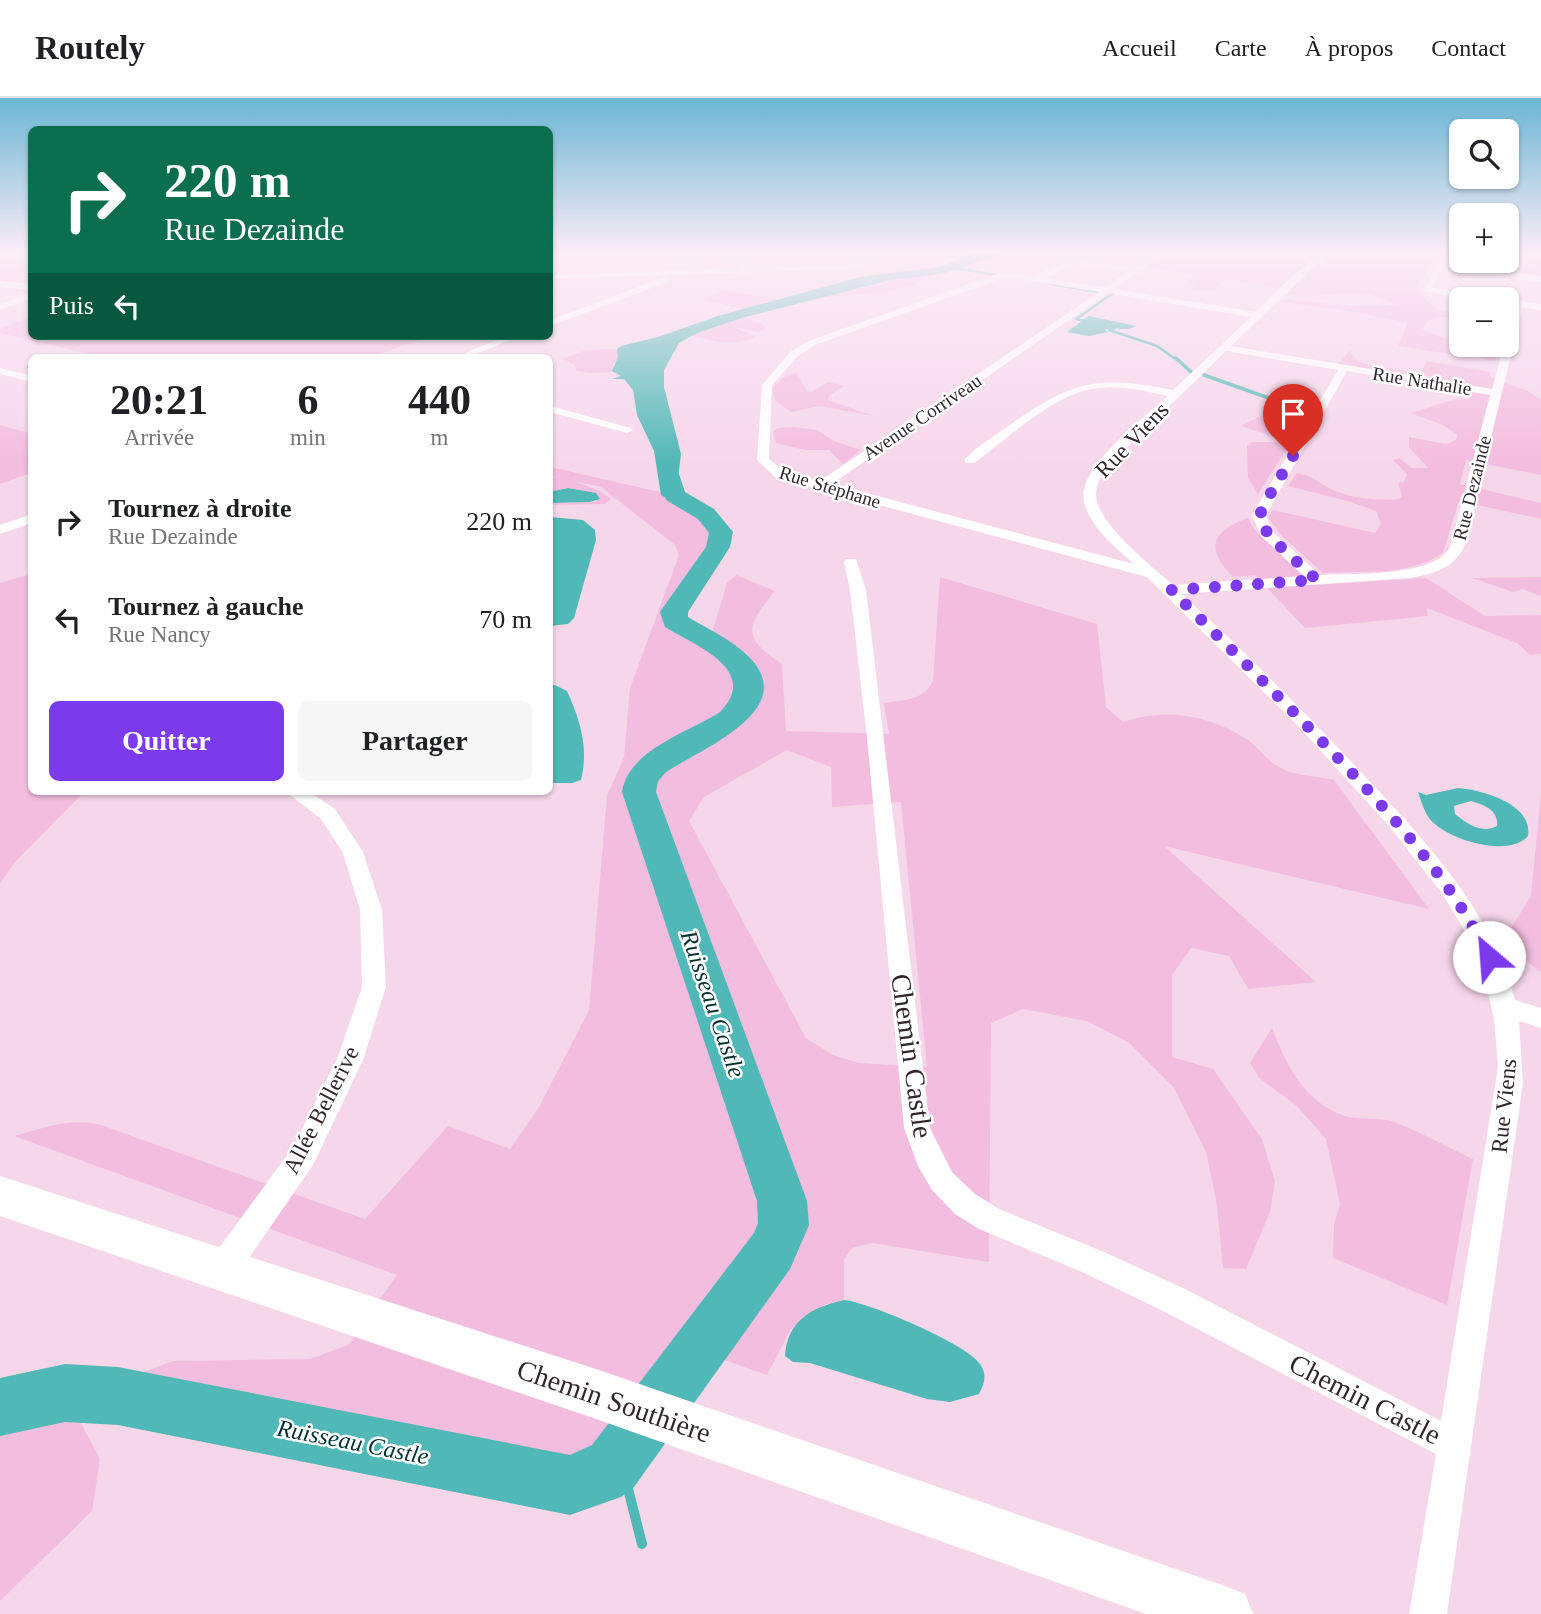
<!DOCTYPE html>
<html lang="fr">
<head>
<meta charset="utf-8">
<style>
	body { margin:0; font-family:"Times New Roman",serif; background:#f6f6f6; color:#202124; height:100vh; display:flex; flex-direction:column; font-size:26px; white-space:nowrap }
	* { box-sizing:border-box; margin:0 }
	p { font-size:23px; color:#757577 }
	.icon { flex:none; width:38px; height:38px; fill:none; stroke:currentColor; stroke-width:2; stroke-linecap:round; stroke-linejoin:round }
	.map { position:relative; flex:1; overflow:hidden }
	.drawer { position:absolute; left:28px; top:256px; width:525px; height:441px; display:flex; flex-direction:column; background:#fff; border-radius:10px; box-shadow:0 2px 5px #0004 }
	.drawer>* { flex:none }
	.top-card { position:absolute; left:28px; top:28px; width:525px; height:214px; border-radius:10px; box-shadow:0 2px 5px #0004; background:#0b6e4f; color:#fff; overflow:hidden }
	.controls { position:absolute; left:1449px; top:21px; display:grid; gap:14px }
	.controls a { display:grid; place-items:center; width:70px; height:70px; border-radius:10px; background:#fff; box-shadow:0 2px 5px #0004; font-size:35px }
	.pin { position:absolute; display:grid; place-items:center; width:60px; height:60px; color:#fff; margin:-72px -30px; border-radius:50% 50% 50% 0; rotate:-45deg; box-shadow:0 0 7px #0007 }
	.pin .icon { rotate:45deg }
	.me { position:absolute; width:77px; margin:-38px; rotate:333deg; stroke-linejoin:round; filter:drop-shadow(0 0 5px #0008) }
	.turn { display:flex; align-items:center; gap:24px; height:147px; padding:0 21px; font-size:32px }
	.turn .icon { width:91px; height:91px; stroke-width:2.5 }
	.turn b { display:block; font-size:49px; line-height:60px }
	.then { display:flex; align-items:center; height:66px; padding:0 21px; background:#0003; gap:14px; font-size:26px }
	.eta { display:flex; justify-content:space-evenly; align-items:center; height:119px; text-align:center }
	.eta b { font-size:42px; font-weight:700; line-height:49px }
	.button { display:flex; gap:14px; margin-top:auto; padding:14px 21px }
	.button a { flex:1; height:80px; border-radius:10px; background:#7c3aed; color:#fff; font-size:28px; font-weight:700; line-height:80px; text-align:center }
	.button a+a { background:#f6f6f6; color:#202124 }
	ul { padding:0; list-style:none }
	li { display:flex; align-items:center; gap:21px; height:98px; padding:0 21px }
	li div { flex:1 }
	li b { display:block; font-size:26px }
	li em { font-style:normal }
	header { display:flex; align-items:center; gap:42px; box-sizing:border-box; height:98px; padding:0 35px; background:#fff; border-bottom:2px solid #e0e0e0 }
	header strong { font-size:33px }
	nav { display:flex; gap:38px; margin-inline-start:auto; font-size:24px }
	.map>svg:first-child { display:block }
	.green { fill:#f3bddf; fill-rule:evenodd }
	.water { fill:#50b8b6; fill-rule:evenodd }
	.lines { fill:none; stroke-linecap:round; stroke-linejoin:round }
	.stream-far2 { stroke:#50b8b6; stroke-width:2.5 }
	.stream-far1 { stroke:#50b8b6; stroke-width:3.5 }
	.stream { stroke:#50b8b6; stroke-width:10 }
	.river { fill:#50b8b6; fill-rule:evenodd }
	.street { fill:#fff; fill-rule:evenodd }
	.secondary { fill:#fff; fill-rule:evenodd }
	.route { stroke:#7c3aed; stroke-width:12; stroke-dasharray:0 21.6 }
	.labels { text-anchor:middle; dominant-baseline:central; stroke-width:5; stroke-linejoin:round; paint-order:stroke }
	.far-street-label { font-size:19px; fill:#31262d; stroke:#fff }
	.street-label { font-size:23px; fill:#31262d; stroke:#fff }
	.water-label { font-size:24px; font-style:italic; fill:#003231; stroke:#fff }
	.near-street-label { font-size:28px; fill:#31262d; stroke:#fff }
</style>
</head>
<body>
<header>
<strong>Routely</strong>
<nav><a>Accueil</a><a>Carte</a><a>À propos</a><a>Contact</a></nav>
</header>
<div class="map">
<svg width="1541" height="1516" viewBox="0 0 1541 1516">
	<rect width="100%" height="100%" fill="#f6d7ea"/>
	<!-- green -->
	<path class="green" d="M 0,155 L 31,155 L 31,187 L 0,185 Z
		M 1166,155 L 1461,155 L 1461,159 L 1440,156 L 1414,191 L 1437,212 L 1461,216 L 1461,221 C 1445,219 1431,215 1422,231 L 1461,247 L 1499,250 L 1495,263 L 1398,248 L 1408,225 L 1350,213 L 1281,204 L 1285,201 L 1353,208 L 1397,207 C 1354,183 1330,203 1288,196 L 1291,192 L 1228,181 L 1213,192 L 1192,192 L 1197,187 L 1186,185 L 1194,177 L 1145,169 Z
		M 1507,155 L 1541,158 L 1541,179 L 1516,175 L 1519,166 L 1492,163 L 1507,163 Z
		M 920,177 L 925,177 L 920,180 L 930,178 L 916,186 L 891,193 L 819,200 Z
		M 725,192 L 778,202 L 745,211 L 702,202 Z
		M 31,219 L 32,238 L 431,238 L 371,259 L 102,259 L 0,235 L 0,231 Z
		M 745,219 L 764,227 L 766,231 L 759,234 L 734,229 L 756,239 C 736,248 712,244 692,237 Z
		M 617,251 L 618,259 L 612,269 L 614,274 L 591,275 L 576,273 L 575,267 L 563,261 L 586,252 Z
		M 1350,252 L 1357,263 L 1363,265 L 1420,276 L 1427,263 L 1490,274 L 1490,279 L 1528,293 L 1541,302 L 1541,377 L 1466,362 L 1460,386 L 1541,405 L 1541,421 L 1459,403 L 1443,455 C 1409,478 1363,473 1323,475 L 1284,440 L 1268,420 L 1273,412 L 1375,435 L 1381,426 L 1376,413 L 1351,404 L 1288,388 L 1297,375 C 1316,379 1312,381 1327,389 C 1347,400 1376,403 1399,401 L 1402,398 L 1398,385 L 1404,384 L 1407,376 L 1393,362 L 1399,360 L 1412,370 L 1428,370 L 1409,349 L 1409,339 L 1446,346 L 1456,342 L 1457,337 L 1443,327 L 1410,315 C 1433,310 1446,300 1469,301 L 1474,290 L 1338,267 Z
		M 796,274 L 808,294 L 811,294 L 828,284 L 844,288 L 829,298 L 828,302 L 874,318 L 819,308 L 791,314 L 776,303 L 772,291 L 782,280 Z
		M 1299,309 L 1312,310 L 1258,396 L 1248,380 L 1247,348 L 1252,344 L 1276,344 L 1279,341 L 1241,328 L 1272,312 Z
		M 0,327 L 32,336 L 31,375 L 0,386 Z
		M 794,329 L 817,332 L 834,343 L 861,352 L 843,366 L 829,352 L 805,352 L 776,345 L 773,333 L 778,330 Z
		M 550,369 L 660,394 L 689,413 L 700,413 L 706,416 L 721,434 L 718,449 L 674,514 L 675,523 L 709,545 L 727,485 L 736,477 L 775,493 C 745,530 742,539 782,566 L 786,633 L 889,636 L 884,605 C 904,602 923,603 933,583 L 940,479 L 1097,526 L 1106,609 L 1123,624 C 1165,609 1210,617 1248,642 C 1259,650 1268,664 1281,670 C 1295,678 1318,678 1334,682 L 1429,811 L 1164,748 L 1316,884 L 1248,891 L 1229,858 L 1191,850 L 1172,877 L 1172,959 L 1213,971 L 1262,1041 L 1275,1083 L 1270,1114 L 1246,1171 L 1223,1170 L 1216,1101 L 1206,1054 L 1174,990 L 1128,944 L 1087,923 L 1023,911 L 991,925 L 989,1164 L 872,1145 L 852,1150 L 844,1161 L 844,1202 L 824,1207 L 791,1231 L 767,1277 L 699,1253 L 613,1368 L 600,1378 L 570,1387 L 118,1298 L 144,1274 L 173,1263 L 310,1261 L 348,1247 L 397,1177 L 14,1038 C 43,1030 68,1020 98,1026 L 365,1121 L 448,1028 L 510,1051 L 539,1009 L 589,912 L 607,698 L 624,659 L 630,590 L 679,457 L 675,447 L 601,389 L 574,383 L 600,393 L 611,401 L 605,406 L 550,407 L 550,405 L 596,404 L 596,395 L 568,390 L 550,394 L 550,379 L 558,380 L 550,377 ZM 787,652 L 831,669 L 832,709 L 901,704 L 927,969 L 859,965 L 833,957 L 806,940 L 689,723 L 704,699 Z
		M 1248,420 L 1254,431 L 1313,487 L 1426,480 L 1485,518 L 1541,517 L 1541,556 L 1530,557 L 1517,545 L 1427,510 L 1428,518 L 1305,530 L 1255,477 L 1233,479 C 1205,451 1211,433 1248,420 Z
		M 31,476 L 32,693 L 85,693 L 14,765 L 0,786 L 0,485 Z
		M 1541,479 L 1541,498 L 1522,491 L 1513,494 L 1472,480 Z
		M 1541,695 L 1541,873 L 1540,874 L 1503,843 L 1531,798 Z
		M 1272,930 C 1286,967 1305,1005 1345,1018 C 1361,1023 1378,1018 1394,1024 C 1421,1034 1447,1049 1473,1061 L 1447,1207 L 1333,1160 L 1334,1127 L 1340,1106 L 1326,1041 L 1297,1008 L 1259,980 L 1250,965 Z
		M 65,1295 L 100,1361 L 92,1413 L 0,1503 L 0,1309 Z"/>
	<!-- water -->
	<path class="water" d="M 976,155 L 1003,155 L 942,176 L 891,182 L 745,219 L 697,235 L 679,245 L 664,272 L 664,289 L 681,356 L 677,388 L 690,402 L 703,408 L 700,413 L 689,413 L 661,397 L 654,353 L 637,317 L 633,292 L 624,281 L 612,281 L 621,278 L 612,273 L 618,259 L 617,251 L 621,248 L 658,239 L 718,218 L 860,179 L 938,169 Z
		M 1089,218 L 1136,228 C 1124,235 1116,227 1105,232 L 1108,234 L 1089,238 L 1067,234 Z
		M 568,390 L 596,395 L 600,401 L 590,404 L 550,405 L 550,394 Z
		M 550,419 L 583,422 L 595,432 L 596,442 L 574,520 L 568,526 L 550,528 Z
		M 555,587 L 567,593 C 580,622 589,649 581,682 L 572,685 L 550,685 L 550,588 Z
		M 1458,690 C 1483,692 1533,706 1528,738 C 1508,761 1445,741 1429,720 C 1424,713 1421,702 1418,694 L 1426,697 ZM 1471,703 C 1484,707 1499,712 1497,728 C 1482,736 1467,726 1455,716 L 1454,708 Z
		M 844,1202 C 868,1204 967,1246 980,1266 C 987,1276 985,1285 979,1296 L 950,1304 L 927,1301 L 810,1265 L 793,1264 L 785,1258 C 787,1222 813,1209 844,1202 Z"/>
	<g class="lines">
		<!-- stream-far2 -->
		<path class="stream-far2" d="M 950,169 L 996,177
			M 1052,186 L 1098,194
			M 1090,224 L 1076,221 L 1112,196
			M 1111,229 L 1115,230 L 1109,232 L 1157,248 L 1177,262"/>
		<!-- stream-far1 -->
		<path class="stream-far1" d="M 1176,260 L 1191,274
			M 1204,277 L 1283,305"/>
		<!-- stream -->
		<path class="stream" d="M 620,1359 L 642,1446"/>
		<!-- river -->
		<path class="river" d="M 670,371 L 678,373 L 685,394 L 714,411 L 733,434 L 730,449 L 688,514 L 688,519 C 708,531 730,541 747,557 C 804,611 701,651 666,674 L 658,683 L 656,694 L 807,1103 L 809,1127 L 790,1171 L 634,1389 L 621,1399 L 570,1417 L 118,1327 L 65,1324 L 0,1338 L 0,1280 L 65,1266 L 118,1269 L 570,1357 L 592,1347 L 754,1135 L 758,1125 L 757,1103 L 622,694 C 629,651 688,635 720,614 C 761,572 696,548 665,529 L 660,514 L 706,449 L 709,435 L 698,421 L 666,402 L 659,378 L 662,373 Z"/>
		<!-- street -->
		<path class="street" d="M 661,155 L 670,155 L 704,171 L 742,170 L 728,161 L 729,155 L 737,155 L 735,158 L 749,166 L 750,170 L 848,167 L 877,155 L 887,155 L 849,171 L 550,181 L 550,177 L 693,172 Z
			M 1156,155 L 1165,155 L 1114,191 L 1256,214 C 1273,198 1310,155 1333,155 L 1315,168 L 1231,248 L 1492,291 L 1504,247 L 1507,247 L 1507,235 L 1514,208 L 1507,207 L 1507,201 L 1541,206 L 1541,212 L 1523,209 L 1464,449 C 1453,471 1433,476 1409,480 L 1182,496 C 1243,552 1302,611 1359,672 C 1423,740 1490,809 1515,902 L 1541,910 L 1541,930 L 1519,923 L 1523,985 L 1447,1516 L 1409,1516 L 1436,1356 L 1161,1212 L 1082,1174 L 979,1131 L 955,1116 L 932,1092 L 918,1068 L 904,1030 L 867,640 L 850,492 L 844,464 L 846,461 L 856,461 L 866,492 L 930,1030 L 952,1074 L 975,1096 L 999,1111 L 1104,1154 L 1183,1190 L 1441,1323 L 1498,969 L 1494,921 L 1483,875 L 1466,835 L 1441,794 L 1389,728 L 1299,629 L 1147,479 L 775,379 L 757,362 L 762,287 L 790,254 L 809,243 L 1002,174 L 1035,178 L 1059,165 L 1073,162 L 1135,169 ZM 1073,166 L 1129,173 L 1105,190 L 1045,180 ZM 1006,179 L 1099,194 L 820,383 L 783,373 L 769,361 L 772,287 L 798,258 L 815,247 ZM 1108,195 L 1251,219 L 1173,292 C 1098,277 1075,282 1011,326 C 996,337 977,348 964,362 L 966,365 L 974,365 C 1008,340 1056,294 1098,290 C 1121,287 1145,293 1168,298 C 1145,319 1076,370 1084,404 C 1090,429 1116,450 1134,466 L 832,386 ZM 1226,253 L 1338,272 L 1252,417 L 1261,438 L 1304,478 L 1173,487 C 1152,468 1095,425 1096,395 C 1097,383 1103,375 1110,366 ZM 1347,273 L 1490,297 L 1450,449 C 1434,480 1352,475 1320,477 L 1272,433 L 1266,417 Z
			M 1446,155 L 1454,155 L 1446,166 L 1541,178 L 1541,184 L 1443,171 L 1431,189 L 1487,201 L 1469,201 L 1423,193 Z
			M 1525,155 L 1541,155 L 1541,158 Z
			M 665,179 L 668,184 L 550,228 L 550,222 Z
			M 0,183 L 32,186 L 32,192 L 0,189 Z
			M 32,195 L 32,200 L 0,212 L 0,206 Z
			M 506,238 L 520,238 L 469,259 L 455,259 Z
			M 0,270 L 32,278 L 32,284 L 0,276 Z
			M 550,308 L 631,330 L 633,332 L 627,335 L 550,314 Z
			M 32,416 L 32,425 L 0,436 L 0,427 Z
			M 285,693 L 308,693 L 335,711 L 363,754 L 382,812 L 386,889 L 363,962 L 313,1067 L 233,1183 L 222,1187 L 211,1183 L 207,1172 L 211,1161 L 293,1049 L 337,961 L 362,889 L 360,812 L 343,755 L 321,721 Z"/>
		<!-- secondary -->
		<path class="secondary" d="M 0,1078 L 599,1272 L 1225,1488 L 1245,1496 L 1253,1516 L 1146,1516 L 599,1322 L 0,1118 Z"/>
	</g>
	<!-- sky -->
	<linearGradient id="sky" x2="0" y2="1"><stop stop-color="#6bb6d4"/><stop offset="0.42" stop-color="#fbedf6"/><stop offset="1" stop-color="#fbedf6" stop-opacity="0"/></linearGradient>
	<rect width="1541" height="367" fill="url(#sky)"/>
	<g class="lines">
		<!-- route -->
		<path class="route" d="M 1293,358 L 1262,410 L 1259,422 L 1271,440 L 1317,482 L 1171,492 C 1232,552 1293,612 1352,675 C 1404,731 1455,789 1489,859"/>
	</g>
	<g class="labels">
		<!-- far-street labels -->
		<g class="far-street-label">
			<text transform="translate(1422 283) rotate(9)">Rue Nathalie</text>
			<text transform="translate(922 319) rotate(-34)">Avenue Corriveau</text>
			<text transform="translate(830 389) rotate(17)">Rue Stéphane</text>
			<text transform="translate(1472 390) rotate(-76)">Rue Dezainde</text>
		</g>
		<!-- street labels -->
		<g class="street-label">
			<text transform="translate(1132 342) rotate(-46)">Rue Viens</text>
			<text transform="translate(1504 1008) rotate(-84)">Rue Viens</text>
			<text transform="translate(321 1012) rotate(-63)">Allée Bellerive</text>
		</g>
		<!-- water labels -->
		<g class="water-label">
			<text transform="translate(713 906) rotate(71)">Ruisseau Castle</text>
			<text transform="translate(353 1344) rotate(11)">Ruisseau Castle</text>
		</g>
		<!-- near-street labels -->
		<g class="near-street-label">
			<text transform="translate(912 958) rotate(82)">Chemin Castle</text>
			<text transform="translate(1365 1301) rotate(27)">Chemin Castle</text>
			<text transform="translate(614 1303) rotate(19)">Chemin Southière</text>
		</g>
	</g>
</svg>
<div class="controls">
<a><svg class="icon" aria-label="search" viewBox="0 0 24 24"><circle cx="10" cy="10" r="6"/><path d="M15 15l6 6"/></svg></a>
<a>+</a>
<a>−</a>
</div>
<div class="pin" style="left:1293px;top:358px;background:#d93025"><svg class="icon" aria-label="arrive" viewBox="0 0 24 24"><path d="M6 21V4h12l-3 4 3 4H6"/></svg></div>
<svg class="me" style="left:1489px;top:859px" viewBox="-20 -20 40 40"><circle r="19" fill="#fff"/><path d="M0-13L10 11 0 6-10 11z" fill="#7c3aed"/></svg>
<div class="top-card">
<div class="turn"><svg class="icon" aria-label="right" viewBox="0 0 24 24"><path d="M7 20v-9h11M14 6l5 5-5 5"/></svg><div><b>220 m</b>Rue Dezainde</div></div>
<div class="then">Puis<svg class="icon" aria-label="left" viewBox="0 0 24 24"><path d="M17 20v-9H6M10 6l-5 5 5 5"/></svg></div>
</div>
<section class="drawer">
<div class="eta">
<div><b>20:21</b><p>Arrivée</p></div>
<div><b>6</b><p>min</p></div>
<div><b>440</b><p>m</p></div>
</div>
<ul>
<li><svg class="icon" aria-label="right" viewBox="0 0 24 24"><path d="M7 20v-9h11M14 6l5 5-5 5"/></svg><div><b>Tournez à droite</b><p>Rue Dezainde</p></div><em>220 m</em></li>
<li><svg class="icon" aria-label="left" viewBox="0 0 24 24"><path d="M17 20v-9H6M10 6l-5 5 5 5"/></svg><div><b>Tournez à gauche</b><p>Rue Nancy</p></div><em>70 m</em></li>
</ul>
<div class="button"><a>Quitter</a><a>Partager</a></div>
</section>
</div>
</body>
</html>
